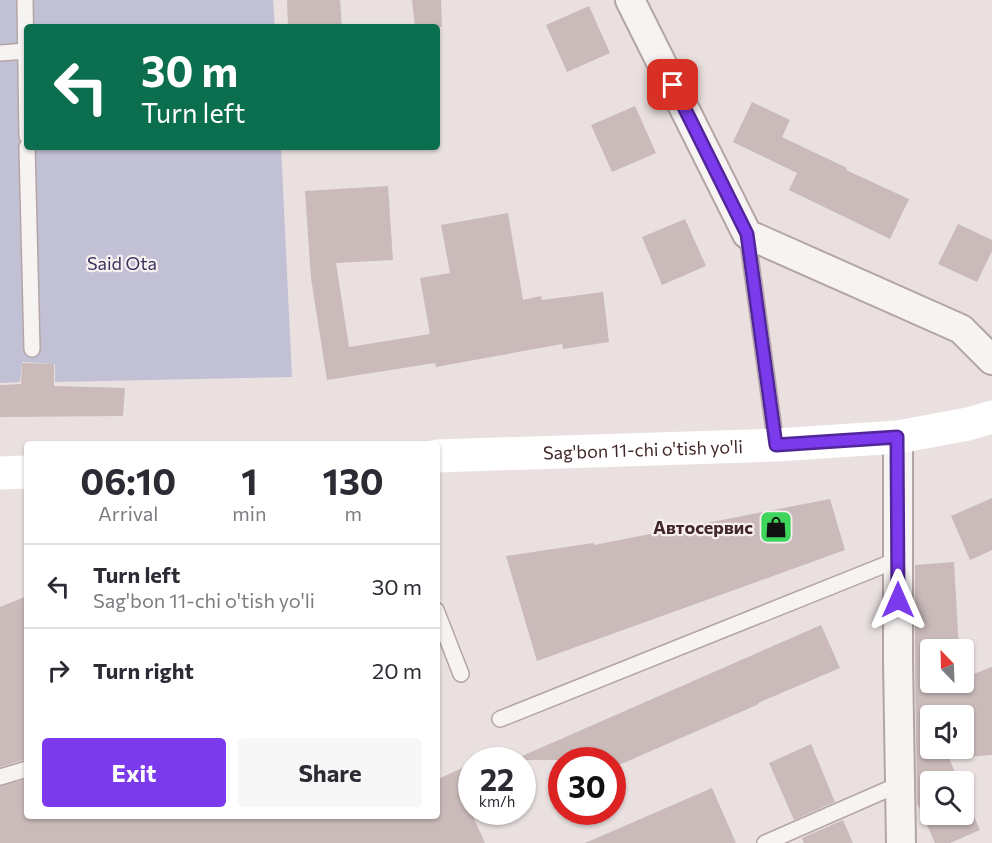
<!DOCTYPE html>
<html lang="en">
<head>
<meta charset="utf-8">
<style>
	body { margin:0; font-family:Commissioner,sans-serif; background:#f7f7f7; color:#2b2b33; height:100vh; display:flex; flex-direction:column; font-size:22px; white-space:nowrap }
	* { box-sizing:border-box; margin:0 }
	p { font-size:20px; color:#7c7c81 }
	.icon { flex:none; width:33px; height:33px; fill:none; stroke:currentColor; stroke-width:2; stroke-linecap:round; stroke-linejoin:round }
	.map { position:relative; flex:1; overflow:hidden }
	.side { position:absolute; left:24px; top:441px; width:416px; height:378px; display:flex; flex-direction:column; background:#fff; border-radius:6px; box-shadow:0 2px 4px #0004 }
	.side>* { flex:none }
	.top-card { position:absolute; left:24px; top:24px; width:416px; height:126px; border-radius:6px; box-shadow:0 2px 4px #0004; background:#0b6e4f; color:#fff; overflow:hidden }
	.needle { width:39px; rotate:337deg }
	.fabs { position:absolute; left:920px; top:639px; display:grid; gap:12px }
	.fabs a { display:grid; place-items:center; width:54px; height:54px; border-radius:6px; background:#fff; box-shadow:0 2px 4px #0004; font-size:30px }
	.speed { position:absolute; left:458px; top:747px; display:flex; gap:12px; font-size:30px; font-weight:700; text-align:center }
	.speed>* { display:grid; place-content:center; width:78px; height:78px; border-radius:50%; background:#fff; box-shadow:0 2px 4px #0004; line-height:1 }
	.speed small { font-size:15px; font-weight:400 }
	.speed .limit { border:9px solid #d22; background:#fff; color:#111 }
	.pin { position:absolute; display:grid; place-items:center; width:51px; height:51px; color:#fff; margin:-26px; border-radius:12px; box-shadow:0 3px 9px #0006 }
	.me { position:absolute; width:66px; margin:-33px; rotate:0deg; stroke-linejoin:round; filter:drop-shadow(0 0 4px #0008) }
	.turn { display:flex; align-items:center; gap:21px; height:126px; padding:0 18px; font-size:27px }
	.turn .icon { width:78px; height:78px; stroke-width:2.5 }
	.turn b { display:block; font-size:42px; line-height:51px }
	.eta { display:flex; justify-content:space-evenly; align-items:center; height:102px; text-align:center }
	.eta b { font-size:36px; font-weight:700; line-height:42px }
	.button { display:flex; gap:12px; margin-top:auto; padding:12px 18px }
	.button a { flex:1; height:69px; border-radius:6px; background:#7c3aed; color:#fff; font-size:24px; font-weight:700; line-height:69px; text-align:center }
	.button a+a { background:#f7f7f7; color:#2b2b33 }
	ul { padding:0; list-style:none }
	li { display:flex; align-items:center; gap:18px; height:84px; padding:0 18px; border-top:2px solid #e1e1e2 }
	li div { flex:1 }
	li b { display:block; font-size:22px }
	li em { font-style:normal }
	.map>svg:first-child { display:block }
	.green { fill:#c2c0d4 }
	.building { fill:#cababa; fill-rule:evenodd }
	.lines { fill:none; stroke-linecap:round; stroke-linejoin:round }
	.service-casing { stroke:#b4a5a5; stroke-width:18 }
	.minor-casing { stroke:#b4a5a5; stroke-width:32 }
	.service { stroke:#f8f3f3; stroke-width:15 }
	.minor { stroke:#f8f3f3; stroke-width:28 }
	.secondary { stroke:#fff; stroke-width:33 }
	.route-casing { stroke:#51269a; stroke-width:15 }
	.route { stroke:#7c3aed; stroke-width:10 }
	.labels { text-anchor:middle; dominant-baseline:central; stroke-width:4.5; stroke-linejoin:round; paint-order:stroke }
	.park-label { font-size:18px; fill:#3a345e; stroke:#f7eff0 }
	.street-label { font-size:18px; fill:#422728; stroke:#f7eff0 }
	.poi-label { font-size:18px; font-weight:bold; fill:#422728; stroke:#f7eff0; text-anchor:end }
</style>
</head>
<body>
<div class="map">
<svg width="992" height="843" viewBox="0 0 992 843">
	<rect width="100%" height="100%" fill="#eae0e0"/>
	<!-- green -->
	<path class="green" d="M 0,0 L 273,0 L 275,27 L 27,27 L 27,147 L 281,147 L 292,377 L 55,382 L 55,364 L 22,362 L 20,382 L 0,383 Z"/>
	<!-- building -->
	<path class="building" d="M 287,0 L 340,0 L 342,27 L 288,27 Z
		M 412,0 L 441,0 L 442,27 L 415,27 Z
		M 589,6 L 610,53 L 567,72 L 546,25 Z
		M 752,102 L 790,120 L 782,137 L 847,168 L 846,170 L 909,199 L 890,239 L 789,190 L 797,173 L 733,142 Z
		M 635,106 L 656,153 L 612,172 L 591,125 Z
		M 388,186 L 393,260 L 336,263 L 349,347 L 430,334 L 420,278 L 450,273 L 441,225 L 508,213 L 523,300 L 541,296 L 542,300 L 603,292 L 609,342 L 563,349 L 562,344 L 436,367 L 435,363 L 327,380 L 311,278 L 305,191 Z
		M 685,219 L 706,266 L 662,285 L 642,237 Z
		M 958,224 L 992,240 L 992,251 L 977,282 L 938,264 Z
		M 22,363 L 54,364 L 54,386 L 125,388 L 123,416 L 0,417 L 0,385 L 21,384 Z
		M 992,498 L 992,550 L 970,560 L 951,516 Z
		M 830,499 L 845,550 L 537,661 L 506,556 L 593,543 L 594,545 Z
		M 954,562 L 959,650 L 930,650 L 930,682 L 963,682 L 963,678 L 992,667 L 992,755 L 949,758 L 959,782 L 930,782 L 930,814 L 963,814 L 963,792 L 980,830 L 950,843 L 935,843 L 917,803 L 915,662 L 915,565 ZM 930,716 L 963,716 L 963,748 L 930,748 Z
		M 27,596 L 27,759 L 0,767 L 0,607 Z
		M 821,625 L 840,668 L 758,703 L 759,704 L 612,768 L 612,760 L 513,760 Z
		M 811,744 L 835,802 L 794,820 L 769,763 Z
		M 471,764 L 471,812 L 485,843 L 0,843 L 0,786 L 27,779 L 27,816 L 436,816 L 436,780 Z
		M 712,788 L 736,843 L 585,843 Z
		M 843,820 L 853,843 L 804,843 L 802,838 Z"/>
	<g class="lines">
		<!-- service casing -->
		<g class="service-casing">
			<path id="service" d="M 25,0 L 27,136
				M 0,53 L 27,51
				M 27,147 L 32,349
				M 747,234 L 776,445
				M 436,610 L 461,674
				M 500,719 L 897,560
				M 0,777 L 27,769
				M 765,843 L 900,784"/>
		</g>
		<!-- minor casing -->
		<g class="minor-casing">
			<path id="minor" d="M 630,0 L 747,234 L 961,329 L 992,360
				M 898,437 L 898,662 L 901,843"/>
		</g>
		<!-- service -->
		<use href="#service" class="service"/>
		<!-- minor -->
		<use href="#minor" class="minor"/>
		<!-- secondary -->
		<g class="secondary">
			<path id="s1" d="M 436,456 L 776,445 L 898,437 L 968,424 L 992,417"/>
			<path d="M 0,473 L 27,472"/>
		</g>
	</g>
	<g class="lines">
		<!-- route casing -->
		<g class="route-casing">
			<path id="route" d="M 673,85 L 747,234 L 776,445 L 897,437 L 898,600"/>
		</g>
		<!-- route -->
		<use href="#route" class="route"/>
	</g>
	<!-- icons -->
	<defs>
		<g id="shop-square" transform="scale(1.725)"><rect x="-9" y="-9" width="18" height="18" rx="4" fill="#3ed55a" stroke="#f7eff0"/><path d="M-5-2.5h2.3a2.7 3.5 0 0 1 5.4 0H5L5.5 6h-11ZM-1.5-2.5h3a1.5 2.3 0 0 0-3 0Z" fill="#111"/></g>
	</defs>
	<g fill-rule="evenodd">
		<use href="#shop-square" x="776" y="527"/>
	</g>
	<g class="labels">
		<!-- park labels -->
		<g class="park-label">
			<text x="122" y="263">Said Ota</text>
		</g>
		<!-- street labels -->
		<g class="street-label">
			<text stroke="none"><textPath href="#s1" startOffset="207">Sag'bon 11-chi o'tish yo'li</textPath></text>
		</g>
		<!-- poi labels -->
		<g class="poi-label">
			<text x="753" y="527">Автосервис</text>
		</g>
	</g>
</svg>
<div class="fabs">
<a><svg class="needle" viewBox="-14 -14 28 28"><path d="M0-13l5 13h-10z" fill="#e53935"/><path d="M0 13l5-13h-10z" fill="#7c7c81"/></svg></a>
<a><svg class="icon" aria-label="sound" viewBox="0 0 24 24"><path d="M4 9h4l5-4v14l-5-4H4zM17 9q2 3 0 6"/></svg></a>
<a><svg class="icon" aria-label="search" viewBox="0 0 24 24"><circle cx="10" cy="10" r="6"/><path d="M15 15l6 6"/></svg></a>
</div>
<div class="speed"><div>22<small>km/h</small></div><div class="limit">30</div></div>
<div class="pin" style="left:673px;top:85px;background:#d93025"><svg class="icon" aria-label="arrive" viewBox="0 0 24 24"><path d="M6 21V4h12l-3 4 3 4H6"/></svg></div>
<svg class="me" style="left:898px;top:600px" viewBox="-20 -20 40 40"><path d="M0-17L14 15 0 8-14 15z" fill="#7c3aed" stroke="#fff" stroke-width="4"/></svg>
<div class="top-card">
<div class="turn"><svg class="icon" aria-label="left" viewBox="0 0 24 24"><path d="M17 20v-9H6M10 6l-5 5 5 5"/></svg><div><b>30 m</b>Turn left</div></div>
</div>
<section class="side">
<div class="eta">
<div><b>06:10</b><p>Arrival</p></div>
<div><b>1</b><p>min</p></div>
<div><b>130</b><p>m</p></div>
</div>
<ul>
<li><svg class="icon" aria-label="left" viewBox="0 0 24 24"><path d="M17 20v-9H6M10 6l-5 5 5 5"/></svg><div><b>Turn left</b><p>Sag'bon 11-chi o'tish yo'li</p></div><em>30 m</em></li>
<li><svg class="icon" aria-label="right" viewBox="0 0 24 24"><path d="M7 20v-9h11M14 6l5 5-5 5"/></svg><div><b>Turn right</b></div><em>20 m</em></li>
</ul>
<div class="button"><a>Exit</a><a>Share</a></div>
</section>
</div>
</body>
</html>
